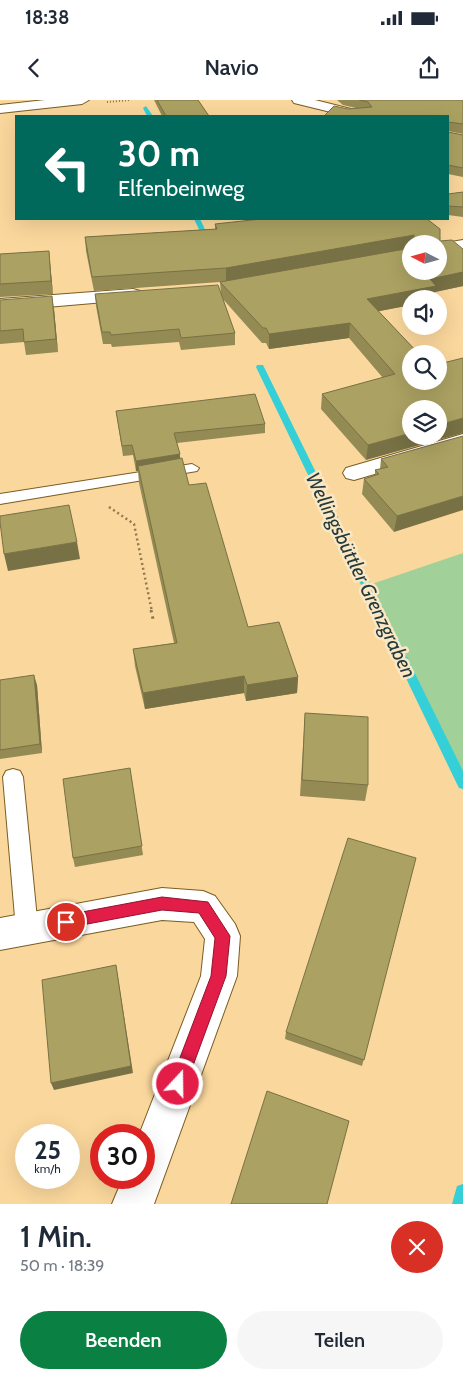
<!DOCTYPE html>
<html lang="de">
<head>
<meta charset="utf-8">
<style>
	body { margin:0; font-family:Cabin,sans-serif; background:#f6f6f7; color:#1f2937; height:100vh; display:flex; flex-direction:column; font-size:19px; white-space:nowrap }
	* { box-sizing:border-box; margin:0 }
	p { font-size:16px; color:#747a83 }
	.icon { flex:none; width:28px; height:28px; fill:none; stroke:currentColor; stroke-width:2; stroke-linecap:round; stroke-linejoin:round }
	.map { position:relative; height:1104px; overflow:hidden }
	.panel { display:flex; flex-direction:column; background:#fff; flex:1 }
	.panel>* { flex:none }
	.hud { position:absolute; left:15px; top:15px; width:434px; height:105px; border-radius:0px; box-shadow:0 5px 20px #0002; background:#00695c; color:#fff; overflow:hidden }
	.needle { width:32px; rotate:276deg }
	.tools { position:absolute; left:402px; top:135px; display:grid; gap:10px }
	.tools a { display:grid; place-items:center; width:45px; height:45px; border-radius:50%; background:#fff; box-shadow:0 5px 20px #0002; font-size:25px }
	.speed { position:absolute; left:15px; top:1024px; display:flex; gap:10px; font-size:25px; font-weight:700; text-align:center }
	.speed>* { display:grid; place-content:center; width:65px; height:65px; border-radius:50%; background:#fff; box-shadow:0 5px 20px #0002; line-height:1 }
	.speed small { font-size:12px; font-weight:400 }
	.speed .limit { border:8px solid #d22; background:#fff; color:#111 }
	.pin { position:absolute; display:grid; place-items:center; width:42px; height:42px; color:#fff; margin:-21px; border:2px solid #fff; border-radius:50%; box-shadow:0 1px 5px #0007 }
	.me { position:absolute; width:55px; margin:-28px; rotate:21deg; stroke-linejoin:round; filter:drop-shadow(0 0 4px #0008) }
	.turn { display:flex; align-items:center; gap:18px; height:105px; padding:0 20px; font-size:22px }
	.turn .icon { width:65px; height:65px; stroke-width:2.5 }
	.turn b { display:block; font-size:35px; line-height:42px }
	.round { display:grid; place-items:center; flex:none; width:52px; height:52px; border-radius:26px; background:#f6f6f7 }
	.overview { display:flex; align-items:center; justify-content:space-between; height:85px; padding:0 20px }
	h1 { font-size:30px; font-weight:600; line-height:38px }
	.action { display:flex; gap:10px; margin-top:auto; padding:10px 20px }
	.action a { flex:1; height:58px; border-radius:30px; background:#0b8043; color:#fff; font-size:20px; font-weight:600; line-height:58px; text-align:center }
	.action a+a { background:#f6f6f7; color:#1f2937 }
	.status { display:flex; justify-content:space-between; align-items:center; height:35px; padding:0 25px; background:#fff; direction:ltr }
	.status svg { height:14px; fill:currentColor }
	header { display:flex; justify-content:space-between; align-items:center; height:65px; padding:0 20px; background:#fff; font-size:22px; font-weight:600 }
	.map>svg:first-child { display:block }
	.green { fill:#a1d099 }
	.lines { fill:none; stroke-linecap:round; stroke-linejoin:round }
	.stream { fill:#35cfd7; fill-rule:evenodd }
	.service-casing { stroke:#7b5c21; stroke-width:2 }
	.minor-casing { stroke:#7b5c21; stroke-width:2 }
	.secondary-casing { stroke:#7b5c21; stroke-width:2 }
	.path-far2 { stroke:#907850; stroke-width:2; stroke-dasharray:1 2; stroke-linecap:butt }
	.path-far1 { stroke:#907850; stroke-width:2.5; stroke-dasharray:2 3; stroke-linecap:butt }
	.path { stroke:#907850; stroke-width:3; stroke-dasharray:2.5 4; stroke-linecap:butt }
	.service { fill:#fff; fill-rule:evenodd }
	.minor { fill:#fff; fill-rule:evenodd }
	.secondary { fill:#fff; fill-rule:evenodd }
	.wall { fill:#938a54; fill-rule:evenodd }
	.shaded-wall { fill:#787145 }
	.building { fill:#aba162; stroke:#787145 }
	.route { fill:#e11d48; stroke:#92132f }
	.labels { text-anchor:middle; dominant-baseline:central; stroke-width:5; stroke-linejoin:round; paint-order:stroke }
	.water-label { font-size:20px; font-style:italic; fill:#223a3c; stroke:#fbe7c4 }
</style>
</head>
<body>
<div class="status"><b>18:38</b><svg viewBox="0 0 49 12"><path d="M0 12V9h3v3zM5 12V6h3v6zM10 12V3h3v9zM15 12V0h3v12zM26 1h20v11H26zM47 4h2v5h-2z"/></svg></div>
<header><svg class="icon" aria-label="back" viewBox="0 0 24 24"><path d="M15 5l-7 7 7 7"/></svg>Navio<svg class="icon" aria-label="share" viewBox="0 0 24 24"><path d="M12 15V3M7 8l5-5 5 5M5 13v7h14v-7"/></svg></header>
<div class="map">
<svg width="463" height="1104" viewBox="0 0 463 1104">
	<rect width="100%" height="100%" fill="#fad79c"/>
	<!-- green -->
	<path class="green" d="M 463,453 L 463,688 L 366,486 Z"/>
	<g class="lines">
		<!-- stream -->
		<path class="stream" d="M 146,6 L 153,16 L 147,16 L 143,8 Z
			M 194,119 L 200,119 L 211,142 L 210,143 L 205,142 Z
			M 257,265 L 263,265 L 264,267 L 463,671 L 463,689 L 459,688 L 457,684 L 256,267 Z
			M 463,1084 L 463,1104 L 452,1104 L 457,1086 Z"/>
		<!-- service casing -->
		<g class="service-casing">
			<path id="service" d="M 192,364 L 199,368 L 197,371 L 0,404 L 0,394 Z
				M 13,669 L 20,671 L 23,677 L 38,829 L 35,836 L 27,839 L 19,836 L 16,829 L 3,677 L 6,671 Z"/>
		</g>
		<!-- minor casing -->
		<g class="minor-casing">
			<path id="minor" d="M 292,0 L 315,0 L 367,13 L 369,16 L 347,16 L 294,3 Z
				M 463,140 L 463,150 L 439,154 L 439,144 Z
				M 133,189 L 140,191 L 142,195 L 140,199 L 0,211 L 0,199 Z
				M 463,334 L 463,348 L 354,380 L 346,378 L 343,373 L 346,368 Z
				M 162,788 L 203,791 L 215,796 L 235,824 L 240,836 L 237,876 L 154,1104 L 112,1104 L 123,1078 L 144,1078 L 144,1035 L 139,1035 L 201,876 L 205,839 L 194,822 L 162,820 L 0,850 L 0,818 Z"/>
		</g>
		<!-- secondary casing -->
		<g class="secondary-casing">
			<path id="secondary" d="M 45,0 L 89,0 L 82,4 L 0,13 L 0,5 Z"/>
		</g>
		<!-- path-far2 -->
		<path class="path-far2" d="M 107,2 L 130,0"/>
		<!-- path-far1 -->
		<path class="path-far1" d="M 109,407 L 134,424 L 152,512"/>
		<!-- path -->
		<path class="path" d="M 151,510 L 153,519"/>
		<!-- service -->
		<use href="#service" class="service"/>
		<!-- minor -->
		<use href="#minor" class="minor"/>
		<!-- secondary -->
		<use href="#secondary" class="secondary"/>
	</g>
	<!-- wall -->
	<path class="wall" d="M 154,0 L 198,0 L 209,16 L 162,16 Z
		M 337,0 L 463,0 L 463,34 L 448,31 L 448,32 L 463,35 L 463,77 L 448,74 L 448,16 L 348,9 L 356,8 L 343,5 Z
		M 463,92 L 463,117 L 448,115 L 448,94 Z
		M 215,124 L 440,141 L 463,149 L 463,186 L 435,192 L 434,199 L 411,199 L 411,205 L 378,211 L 419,254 L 366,360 L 321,309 L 322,294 L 383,278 L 349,238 L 269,249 L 266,243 L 262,243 L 222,198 L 235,233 L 235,245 L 181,250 L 179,242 L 112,247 L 111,244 L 103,244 L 96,206 L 95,194 L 221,193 L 220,182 L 94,191 L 86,151 L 85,137 L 215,129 ZM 411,144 L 439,144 L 411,171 Z
		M 49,151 L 53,194 L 0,197 L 0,154 Z
		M 0,200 L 54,209 L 58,252 L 26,255 L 24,242 L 0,244 Z
		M 116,311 L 265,324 L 265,333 L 177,343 L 180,359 L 189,385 L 248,527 L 298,577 L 297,593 L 246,601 L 244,593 L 145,609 L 135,566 L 133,549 L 174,543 L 139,383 L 138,371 L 136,371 L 133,355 L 123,356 Z
		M 463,336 L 394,432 L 362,394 L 364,379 L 375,376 L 375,370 L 380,369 L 381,359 Z
		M 0,580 L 37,585 L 42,653 L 0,659 Z
		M 305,613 L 368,685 L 365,701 L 300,696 Z
		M 130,668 L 143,755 L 75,767 L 73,758 Z
		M 416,758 L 362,966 L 285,939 L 286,932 Z"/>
	<!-- shaded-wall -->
	<path class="shaded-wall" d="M 414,135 L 413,144 L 411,144 L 411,149 L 226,182 L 226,168 Z
		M 49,151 L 50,163 L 53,194 L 51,181 Z
		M 463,172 L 463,186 L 435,192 L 434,199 L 411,199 L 411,205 L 365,214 L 367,199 L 430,179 Z
		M 52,196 L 54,209 L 58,252 L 56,239 Z
		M 350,223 L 349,238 L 269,249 L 269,234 Z
		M 463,318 L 463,333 L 366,360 L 368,345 L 411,333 L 411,336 L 439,336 L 439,325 Z
		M 180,354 L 180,364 L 138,366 L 138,371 L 136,371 L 136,361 Z
		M 463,396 L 463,410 L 394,432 L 397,416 Z
		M 77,442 L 80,459 L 8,471 L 4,454 Z
		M 34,575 L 37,585 L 42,653 L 40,644 Z
		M 244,576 L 244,593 L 145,609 L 143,593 Z
		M 298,577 L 297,593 L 246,601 L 247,585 Z
		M 116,865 L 133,973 L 54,990 L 51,983 Z"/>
	<!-- building -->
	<path class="building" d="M 157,0 L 198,0 L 209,16 L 166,16 Z
		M 359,0 L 463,0 L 463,24 L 448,22 L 448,32 L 463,35 L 463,68 L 448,65 L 448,16 L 324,16 L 334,6 L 348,9 L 372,7 L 368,2 Z
		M 463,92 L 463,107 L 448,106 L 448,94 Z
		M 261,119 L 427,119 L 440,129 L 440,141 L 452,140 L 463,149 L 463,172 L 430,179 L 436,186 L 367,199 L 419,254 L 411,254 L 411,281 L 439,281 L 439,264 L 463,258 L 463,318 L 439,325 L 439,309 L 411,309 L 411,333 L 368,345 L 322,294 L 395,274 L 350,223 L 269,234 L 266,228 L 263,228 L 220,182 L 411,148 L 411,171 L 439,171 L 439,144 L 414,144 L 414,135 L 226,168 L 92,177 L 85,137 L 217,129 L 215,124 Z
		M 49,151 L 51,181 L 0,184 L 0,154 Z
		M 218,185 L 235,233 L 181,238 L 179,229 L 111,235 L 110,232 L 102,232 L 95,194 Z
		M 52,196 L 56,239 L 24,242 L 23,229 L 0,231 L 0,200 Z
		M 255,294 L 265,324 L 174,333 L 180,354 L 136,361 L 132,345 L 122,346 L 116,311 Z
		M 463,336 L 463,396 L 397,416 L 364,379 L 379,374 L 375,370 L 388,367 L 381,359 Z
		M 182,358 L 189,385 L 206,383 L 248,527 L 279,522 L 298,577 L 247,585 L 244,576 L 143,593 L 133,549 L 177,543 L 138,366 Z
		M 69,405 L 77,442 L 4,454 L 0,422 L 0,416 Z
		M 34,575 L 40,644 L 0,650 L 0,580 Z
		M 305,613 L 368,617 L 368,685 L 302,680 Z
		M 130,668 L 142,746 L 73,758 L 63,679 Z
		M 348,738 L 416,758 L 364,960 L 286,932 Z
		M 116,865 L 131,966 L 51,983 L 42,880 Z
		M 267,991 L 349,1021 L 327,1104 L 231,1104 Z"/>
	<!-- route -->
	<path class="route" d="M 162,797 L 208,802 L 230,836 L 226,876 L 184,990 L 178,992 L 172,990 L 170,984 L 211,876 L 215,838 L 199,813 L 162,810 L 66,828 L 60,826 L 58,822 L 60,817 L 66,815 Z"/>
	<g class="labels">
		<!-- water labels -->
		<g class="water-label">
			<text transform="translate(361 475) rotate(64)">Wellingsbüttler Grenzgraben</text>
		</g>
	</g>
</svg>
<div class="tools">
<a><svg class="needle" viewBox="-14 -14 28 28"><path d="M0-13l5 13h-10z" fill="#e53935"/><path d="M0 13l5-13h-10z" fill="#747a83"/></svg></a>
<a><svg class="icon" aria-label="sound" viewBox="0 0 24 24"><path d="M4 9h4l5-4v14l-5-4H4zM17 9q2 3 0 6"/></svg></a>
<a><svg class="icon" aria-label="search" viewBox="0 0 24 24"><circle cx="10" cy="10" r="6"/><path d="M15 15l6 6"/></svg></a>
<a><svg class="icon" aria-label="layers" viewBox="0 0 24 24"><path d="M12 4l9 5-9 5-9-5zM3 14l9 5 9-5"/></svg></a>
</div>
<div class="speed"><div>25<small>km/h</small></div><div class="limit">30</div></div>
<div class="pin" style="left:66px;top:822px;background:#d93025"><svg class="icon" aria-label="arrive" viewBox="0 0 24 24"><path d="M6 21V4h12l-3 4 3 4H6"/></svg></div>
<svg class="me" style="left:178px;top:984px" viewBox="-20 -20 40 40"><circle r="17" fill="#e11d48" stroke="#fff" stroke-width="3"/><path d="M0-11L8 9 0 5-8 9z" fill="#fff"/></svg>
<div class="hud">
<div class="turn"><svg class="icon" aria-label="left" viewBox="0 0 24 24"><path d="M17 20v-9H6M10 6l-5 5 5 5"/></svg><div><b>30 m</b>Elfenbeinweg</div></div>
</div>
</div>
<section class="panel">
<div class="overview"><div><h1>1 Min.</h1><p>50 m · 18:39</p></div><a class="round" style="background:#d93025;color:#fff"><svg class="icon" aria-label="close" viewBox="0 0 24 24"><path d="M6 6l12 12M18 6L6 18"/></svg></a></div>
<div class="action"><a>Beenden</a><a>Teilen</a></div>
</section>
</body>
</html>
